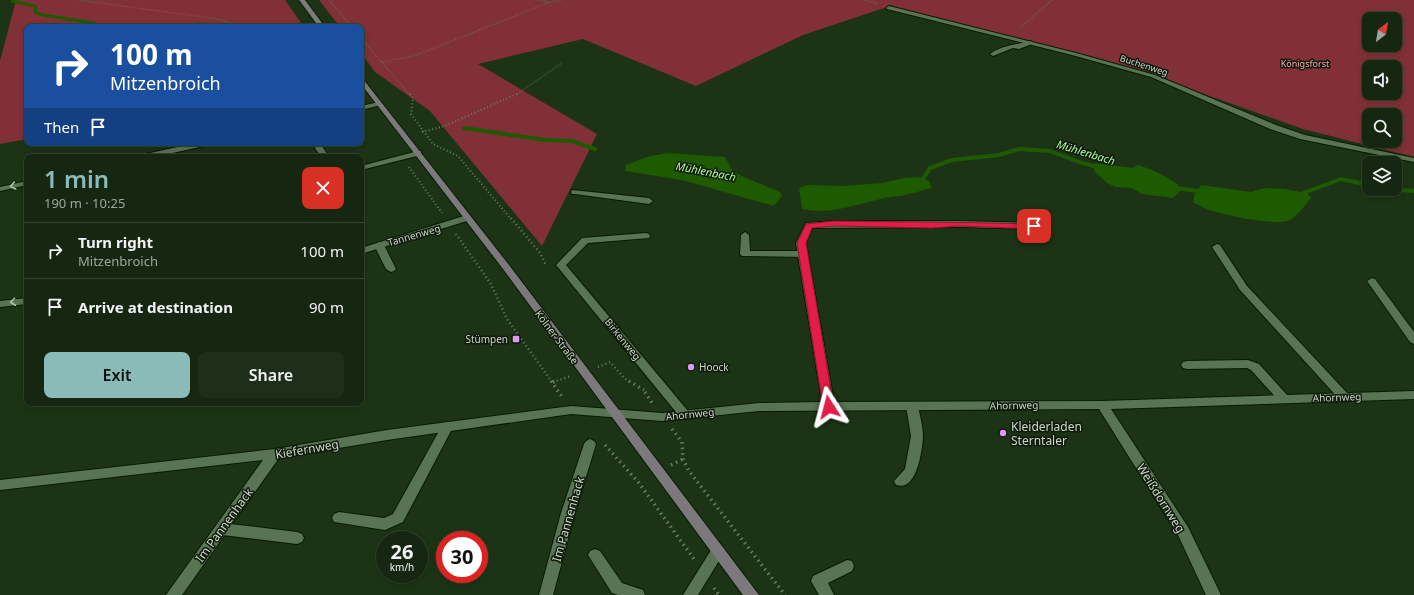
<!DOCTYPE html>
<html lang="en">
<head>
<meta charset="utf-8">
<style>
	body { margin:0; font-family:"Noto Sans",sans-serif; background:#1e2f19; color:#f1f3f6; height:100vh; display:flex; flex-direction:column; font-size:15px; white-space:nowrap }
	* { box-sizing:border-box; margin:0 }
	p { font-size:13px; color:#9da59f }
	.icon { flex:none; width:22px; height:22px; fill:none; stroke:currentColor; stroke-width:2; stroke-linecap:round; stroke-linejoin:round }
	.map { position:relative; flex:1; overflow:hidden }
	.sheet { position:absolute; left:24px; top:154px; width:340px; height:252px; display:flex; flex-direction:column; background:#152710; border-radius:8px; box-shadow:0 2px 6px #0003,0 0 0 1px #344430 }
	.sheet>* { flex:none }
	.banner { position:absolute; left:24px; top:24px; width:340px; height:122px; border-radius:8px; box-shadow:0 2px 6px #0003,0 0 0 1px #344430; background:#1a4fa0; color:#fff; overflow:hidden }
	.needle { width:26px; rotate:31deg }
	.tools { position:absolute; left:1362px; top:12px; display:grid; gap:8px }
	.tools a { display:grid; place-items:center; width:40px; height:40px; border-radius:8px; background:#152710; box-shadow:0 2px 6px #0003,0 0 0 1px #344430; font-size:20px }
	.speed { position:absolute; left:376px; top:531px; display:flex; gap:8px; font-size:20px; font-weight:700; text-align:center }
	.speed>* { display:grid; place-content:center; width:52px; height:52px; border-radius:50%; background:#152710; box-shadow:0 2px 6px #0003,0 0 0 1px #344430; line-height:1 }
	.speed small { font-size:10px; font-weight:400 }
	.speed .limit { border:6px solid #d22; background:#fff; color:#111 }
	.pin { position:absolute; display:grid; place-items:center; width:34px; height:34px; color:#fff; margin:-17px; border-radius:8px; box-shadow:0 2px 6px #0006 }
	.me { position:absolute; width:44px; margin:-22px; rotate:351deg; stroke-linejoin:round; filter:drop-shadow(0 0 3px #0008) }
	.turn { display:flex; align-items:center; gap:14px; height:84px; padding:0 20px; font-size:18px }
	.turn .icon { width:52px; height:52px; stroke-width:2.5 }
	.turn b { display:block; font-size:28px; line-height:34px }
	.then { display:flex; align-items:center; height:38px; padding:0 20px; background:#0003; gap:8px; font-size:15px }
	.round { display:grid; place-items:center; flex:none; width:42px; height:42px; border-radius:8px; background:#1e2f19 }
	.head { display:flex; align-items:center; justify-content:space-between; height:68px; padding:0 20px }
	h1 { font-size:24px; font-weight:600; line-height:30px; color:#8bbbb9 }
	.button { display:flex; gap:8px; margin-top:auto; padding:8px 20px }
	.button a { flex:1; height:46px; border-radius:8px; background:#8bbbb9; color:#111; font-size:16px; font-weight:600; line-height:46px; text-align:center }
	.button a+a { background:#1e2f19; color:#f1f3f6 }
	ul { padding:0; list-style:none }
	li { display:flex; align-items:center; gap:12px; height:56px; padding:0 20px; border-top:1px solid #344430 }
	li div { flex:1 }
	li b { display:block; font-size:15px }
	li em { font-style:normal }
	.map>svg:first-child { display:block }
	.green { fill:#803036; fill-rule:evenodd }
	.water { fill:#1d5a00 }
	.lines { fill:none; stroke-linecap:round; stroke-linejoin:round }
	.stream-far1 { stroke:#1d5a00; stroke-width:3 }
	.stream { stroke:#1d5a00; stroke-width:4 }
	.lane-casing { stroke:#051c00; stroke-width:2 }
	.street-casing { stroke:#051c00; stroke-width:2 }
	.secondary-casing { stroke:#051c00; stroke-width:2 }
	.path-far3 { stroke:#697d63; stroke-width:1.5; stroke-dasharray:0.5 1.5; stroke-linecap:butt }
	.path-far2 { stroke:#697d63; stroke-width:2; stroke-dasharray:1 2.5; stroke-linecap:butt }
	.path-far1 { stroke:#697d63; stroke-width:2.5; stroke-dasharray:1 3; stroke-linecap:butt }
	.path { stroke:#697d63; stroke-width:3.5; stroke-dasharray:1.5 4; stroke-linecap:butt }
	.lane { fill:#597452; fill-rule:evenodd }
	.street { fill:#597452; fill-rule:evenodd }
	.secondary { fill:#7b797c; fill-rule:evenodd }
	.oneway { stroke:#aec0a9 }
	.route { fill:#e11d48; stroke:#92132f }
	.poi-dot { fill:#de98f2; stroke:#0e190b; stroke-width:1.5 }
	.labels { text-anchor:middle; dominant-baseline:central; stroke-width:3; stroke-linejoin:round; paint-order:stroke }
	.far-park-label { font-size:9px; fill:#f9a8a9; stroke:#0e190b }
	.far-street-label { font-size:9px; fill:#cbdac6; stroke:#0e190b }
	.street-label { font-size:10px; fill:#cbdac6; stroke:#0e190b }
	.poi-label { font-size:10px; fill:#cbdac6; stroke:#0e190b; text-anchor:end }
	.water-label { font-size:11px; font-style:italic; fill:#acfe94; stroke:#0e190b }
	.near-poi-label { font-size:12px; fill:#cbdac6; stroke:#0e190b; text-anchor:start }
	.near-street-label { font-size:12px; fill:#cbdac6; stroke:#0e190b }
</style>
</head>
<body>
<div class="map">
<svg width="1414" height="595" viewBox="0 0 1414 595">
	<rect width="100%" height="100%" fill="#1c3415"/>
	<!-- green -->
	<path class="green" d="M 16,0 L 285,0 L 304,27 L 27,27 L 27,139 L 0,144 L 0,61 Z
		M 319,0 L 1414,0 L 1414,157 L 1303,129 L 1150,75 L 884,8 L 803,35 L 696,86 L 583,39 L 478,64 L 597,134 L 542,246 L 430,111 L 375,72 L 361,53 L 361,27 L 340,27 ZM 1369,19 L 1395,19 L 1395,45 L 1369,45 ZM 1369,67 L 1395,67 L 1395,93 L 1369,93 ZM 1369,115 L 1395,115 L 1395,141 L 1369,141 Z"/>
	<!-- water -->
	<path class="water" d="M 668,153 L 725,157 C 728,161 730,168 733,171 C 735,174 773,189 780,192 L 782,196 L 774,206 L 682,180 L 625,171 L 626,165 L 650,156 Z
		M 1095,163 L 1133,168 L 1138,165 C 1151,169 1174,179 1182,189 L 1173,198 L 1142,194 L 1132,188 L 1116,187 L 1107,183 L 1094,171 Z
		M 918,177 L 929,181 L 932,188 C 921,190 910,195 899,196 C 893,197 887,197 881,199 C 855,205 829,215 802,209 L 799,188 L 808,185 L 843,186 L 882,183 L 904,178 Z
		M 1201,185 L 1251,192 L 1265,188 L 1285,189 L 1307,193 L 1311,198 C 1305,205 1298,215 1290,220 C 1277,227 1218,214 1204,208 C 1200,206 1197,204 1193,202 L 1195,193 Z"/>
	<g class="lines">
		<!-- stream-far1 -->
		<path class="stream-far1" d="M 12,1 L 35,6 L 36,13 L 43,15 L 94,23 L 92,27"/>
		<!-- stream -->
		<path class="stream" d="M 464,128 L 545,140 L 572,141 L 595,149
			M 917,181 L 923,179 L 930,168 L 952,160 L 999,155 L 1019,149 L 1050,151 L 1079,162 L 1101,168
			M 1177,188 L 1204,192
			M 1388,189 L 1414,191
			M 1301,194 L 1341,179 L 1369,185"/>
		<!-- lane casing -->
		<g class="lane-casing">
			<path id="lane" d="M 1030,41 L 1032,42 L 1032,44 L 1019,49 L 1013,48 L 993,56 L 990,54 C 1002,45 1017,45 1030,41 Z
				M 316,146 L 322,146 L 329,157 L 321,157 L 315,148 Z
				M 418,151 L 421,151 L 421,155 L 361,170 L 361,166 Z
				M 572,190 L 649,198 L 653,201 L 649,204 L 575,194 L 572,194 L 571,192 Z
				M 745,232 L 749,235 L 750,251 L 803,251 L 808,254 L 803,257 L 742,256 L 740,254 L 741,235 Z
				M 646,233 L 649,234 L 650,236 L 649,238 L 588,243 L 566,265 L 688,411 L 690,414 L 688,417 L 684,418 L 680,417 L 556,265 L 582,238 Z
				M 379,242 L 384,245 L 396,269 L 394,271 L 391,272 L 386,269 L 374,245 Z
				M 1217,244 L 1220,245 L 1247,286 L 1348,394 L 1350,397 L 1348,400 L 1344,401 L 1340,400 L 1240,290 L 1212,247 Z
				M 1372,278 L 1375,279 L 1414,332 L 1414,344 L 1410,342 L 1367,281 Z
				M 1248,360 L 1259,364 L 1288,396 L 1290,399 L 1288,402 L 1284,403 L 1280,402 L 1251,370 L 1247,368 L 1187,369 L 1183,368 L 1181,365 L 1183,362 L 1187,361 Z
				M 912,402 L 916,403 L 918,406 C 920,416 923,427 923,437 C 922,451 917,492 896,485 L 894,481 L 905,469 L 911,436 L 906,406 L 908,403 Z
				M 447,422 L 451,424 L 453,427 L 403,522 L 385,530 L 334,522 L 332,518 L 334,514 L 339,512 L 384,518 L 393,514 L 443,424 Z
				M 590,439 L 594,441 L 596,444 L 575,513 L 553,595 L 539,595 L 561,513 L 584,444 L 586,441 Z
				M 222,523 L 297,532 L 302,534 L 304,538 L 302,542 L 297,544 L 222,535 L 217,533 L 215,529 L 217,525 Z
				M 718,545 L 723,547 L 725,551 L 698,595 L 683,595 L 713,547 Z
				M 595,549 L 600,551 L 622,583 L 643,590 L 645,595 L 618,595 L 612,593 L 588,555 L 590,551 Z
				M 847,560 L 852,561 L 854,566 L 852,571 L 828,583 L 834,595 L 819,595 L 811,581 L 813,576 Z"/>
		</g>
		<!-- street casing -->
		<g class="street-casing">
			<path id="street" d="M 889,6 L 1076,53 L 1155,75 L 1276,125 L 1305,135 L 1414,158 L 1414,162 L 1300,139 L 1270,129 L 1151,77 L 1072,55 L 887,9 L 886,8 Z
				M 379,102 L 382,104 L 381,105 L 361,110 L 361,106 Z
				M 196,143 L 210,143 L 209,145 L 154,157 L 140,157 L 141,155 Z
				M 27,181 L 27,185 L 0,191 L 0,187 Z
				M 467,215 L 470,216 L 471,218 L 470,220 L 361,254 L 361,248 Z
				M 834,221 L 960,221 L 1034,223 L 1038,226 L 1034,229 L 960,227 L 812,228 L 806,243 L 834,402 L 1102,401 L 1414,391 L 1414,399 L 1111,409 L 1188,527 L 1221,595 L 1206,595 L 1178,535 L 1099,409 L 759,411 L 662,421 L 571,414 L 387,440 L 279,458 L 182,595 L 166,595 L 263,460 L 0,490 L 0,480 L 275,449 L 387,430 L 571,406 L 662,413 L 759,403 L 822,402 L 796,243 L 806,223 Z
				M 27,298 L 27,304 L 0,307 L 0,301 Z"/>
		</g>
		<!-- secondary casing -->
		<g class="secondary-casing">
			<path id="secondary" d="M 299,0 L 305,0 L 325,27 L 319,27 Z
				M 361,78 L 363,79 L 509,265 L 759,595 L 743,595 L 503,269 L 361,84 Z"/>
		</g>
		<!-- path-far3 -->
		<path class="path-far3" d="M 78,0 L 218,19 L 247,27
			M 329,0 L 352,27
			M 536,0 L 549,2
			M 864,0 L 879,4
			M 1020,28 L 1052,0
			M 361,38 L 410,95
			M 381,62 L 414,56 L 550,2 L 562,0
			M 516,95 L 562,63"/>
		<!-- path-far2 -->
		<path class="path-far2" d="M 410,94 L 413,98 L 411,114 L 433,144 L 458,156 L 511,219
			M 422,132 L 445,126 L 517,94
			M 409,167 L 442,213"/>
		<!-- path-far1 -->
		<path class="path-far1" d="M 511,218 L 540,253 L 545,263 L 548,264
			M 456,234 L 491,284 L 507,319 L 552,382
			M 598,367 L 610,362 L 624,378 L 630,382
			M 553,382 L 571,376"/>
		<!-- path -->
		<path class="path" d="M 551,381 L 563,398
			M 629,381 L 644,390
			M 553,382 L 556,381
			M 645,392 L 652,403
			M 672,429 L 682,442 L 683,459 L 689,471 L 785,595
			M 605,445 L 639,483 L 694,559
			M 671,465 L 683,459
			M 714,588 L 719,595"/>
		<!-- lane -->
		<use href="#lane" class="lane"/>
		<!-- street -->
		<use href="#street" class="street"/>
		<!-- secondary -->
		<use href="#secondary" class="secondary"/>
	</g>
	<!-- one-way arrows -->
	<defs><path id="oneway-chevron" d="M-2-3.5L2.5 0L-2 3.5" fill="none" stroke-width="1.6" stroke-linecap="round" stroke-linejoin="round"/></defs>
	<g class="oneway">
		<use href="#oneway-chevron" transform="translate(13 186) rotate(167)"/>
		<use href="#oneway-chevron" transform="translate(13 302) rotate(173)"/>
	</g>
	<!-- route -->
	<path class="route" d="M 834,221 C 901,222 967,222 1034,224 L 1038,226 L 1034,229 L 960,226 L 932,228 L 834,226 L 812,228 L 806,243 L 834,407 L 833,410 L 825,410 L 823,407 L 797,243 L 806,224 Z"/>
	<!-- markers -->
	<g class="poi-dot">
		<rect x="512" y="335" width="8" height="8" rx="2"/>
		<circle cx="691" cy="367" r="4"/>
		<circle cx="1003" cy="433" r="4"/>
	</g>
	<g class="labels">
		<!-- far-park labels -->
		<g class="far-park-label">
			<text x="1305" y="63">Königsforst</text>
		</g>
		<!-- far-street labels -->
		<g class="far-street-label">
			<text transform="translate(1144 65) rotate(18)">Buchenweg</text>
		</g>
		<!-- street labels -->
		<g class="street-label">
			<text transform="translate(414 235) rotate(-16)">Tannenweg</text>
			<text transform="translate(557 337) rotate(53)">Kölner Straße</text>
			<text transform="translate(623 339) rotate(51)">Birkenweg</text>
			<text transform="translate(1337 397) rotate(-2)">Ahornweg</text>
			<text transform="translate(1014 405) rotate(-1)">Ahornweg</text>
			<text transform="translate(690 414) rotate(-6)">Ahornweg</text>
		</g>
		<!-- poi labels -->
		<g class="poi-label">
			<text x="508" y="339">Stümpen</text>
			<text x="699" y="367" text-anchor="start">Hoock</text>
		</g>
		<!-- water labels -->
		<g class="water-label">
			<text transform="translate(1086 152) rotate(17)">Mühlenbach</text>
			<text transform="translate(706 171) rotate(11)">Mühlenbach</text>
		</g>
		<!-- near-poi labels -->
		<g class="near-poi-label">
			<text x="1011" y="426">Kleiderladen<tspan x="1011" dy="14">Sterntaler</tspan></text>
		</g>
		<!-- near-street labels -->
		<g class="near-street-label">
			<text transform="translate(307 449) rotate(-10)">Kiefernweg</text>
			<text transform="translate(1161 498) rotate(58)">Weißdornweg</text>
			<text transform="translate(568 519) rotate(-74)">Im Pannenhack</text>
			<text transform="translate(224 525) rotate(-54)">Im Pannenhack</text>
		</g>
	</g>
</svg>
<div class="tools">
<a><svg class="needle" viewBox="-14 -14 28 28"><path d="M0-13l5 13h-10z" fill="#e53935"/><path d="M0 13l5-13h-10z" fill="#9da59f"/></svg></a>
<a><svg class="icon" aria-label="sound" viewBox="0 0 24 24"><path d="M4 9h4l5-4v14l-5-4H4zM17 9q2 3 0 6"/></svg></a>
<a><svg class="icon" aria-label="search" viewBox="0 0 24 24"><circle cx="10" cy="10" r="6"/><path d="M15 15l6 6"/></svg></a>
<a><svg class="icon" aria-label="layers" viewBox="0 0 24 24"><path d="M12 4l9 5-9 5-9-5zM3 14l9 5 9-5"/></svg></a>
</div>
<div class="speed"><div>26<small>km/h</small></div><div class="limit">30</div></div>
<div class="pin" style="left:1034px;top:226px;background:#d93025"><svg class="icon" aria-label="arrive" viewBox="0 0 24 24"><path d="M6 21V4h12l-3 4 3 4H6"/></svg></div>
<svg class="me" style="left:829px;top:407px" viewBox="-20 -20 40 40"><path d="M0-17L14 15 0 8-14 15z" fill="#e11d48" stroke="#fff" stroke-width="4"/></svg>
<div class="banner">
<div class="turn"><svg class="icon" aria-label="right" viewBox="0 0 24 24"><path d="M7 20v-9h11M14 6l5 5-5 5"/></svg><div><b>100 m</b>Mitzenbroich</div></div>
<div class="then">Then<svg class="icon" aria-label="arrive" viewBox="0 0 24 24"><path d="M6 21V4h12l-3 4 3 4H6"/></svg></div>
</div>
<section class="sheet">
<div class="head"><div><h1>1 min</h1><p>190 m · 10:25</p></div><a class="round" style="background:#d93025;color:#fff"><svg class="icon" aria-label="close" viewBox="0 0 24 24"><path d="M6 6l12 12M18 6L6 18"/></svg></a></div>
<ul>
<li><svg class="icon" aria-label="right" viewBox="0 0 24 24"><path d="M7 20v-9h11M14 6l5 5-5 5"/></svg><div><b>Turn right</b><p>Mitzenbroich</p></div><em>100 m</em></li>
<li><svg class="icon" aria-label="arrive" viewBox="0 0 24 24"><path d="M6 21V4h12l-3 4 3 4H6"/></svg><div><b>Arrive at destination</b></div><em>90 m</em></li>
</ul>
<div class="button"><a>Exit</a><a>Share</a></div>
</section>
</div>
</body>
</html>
